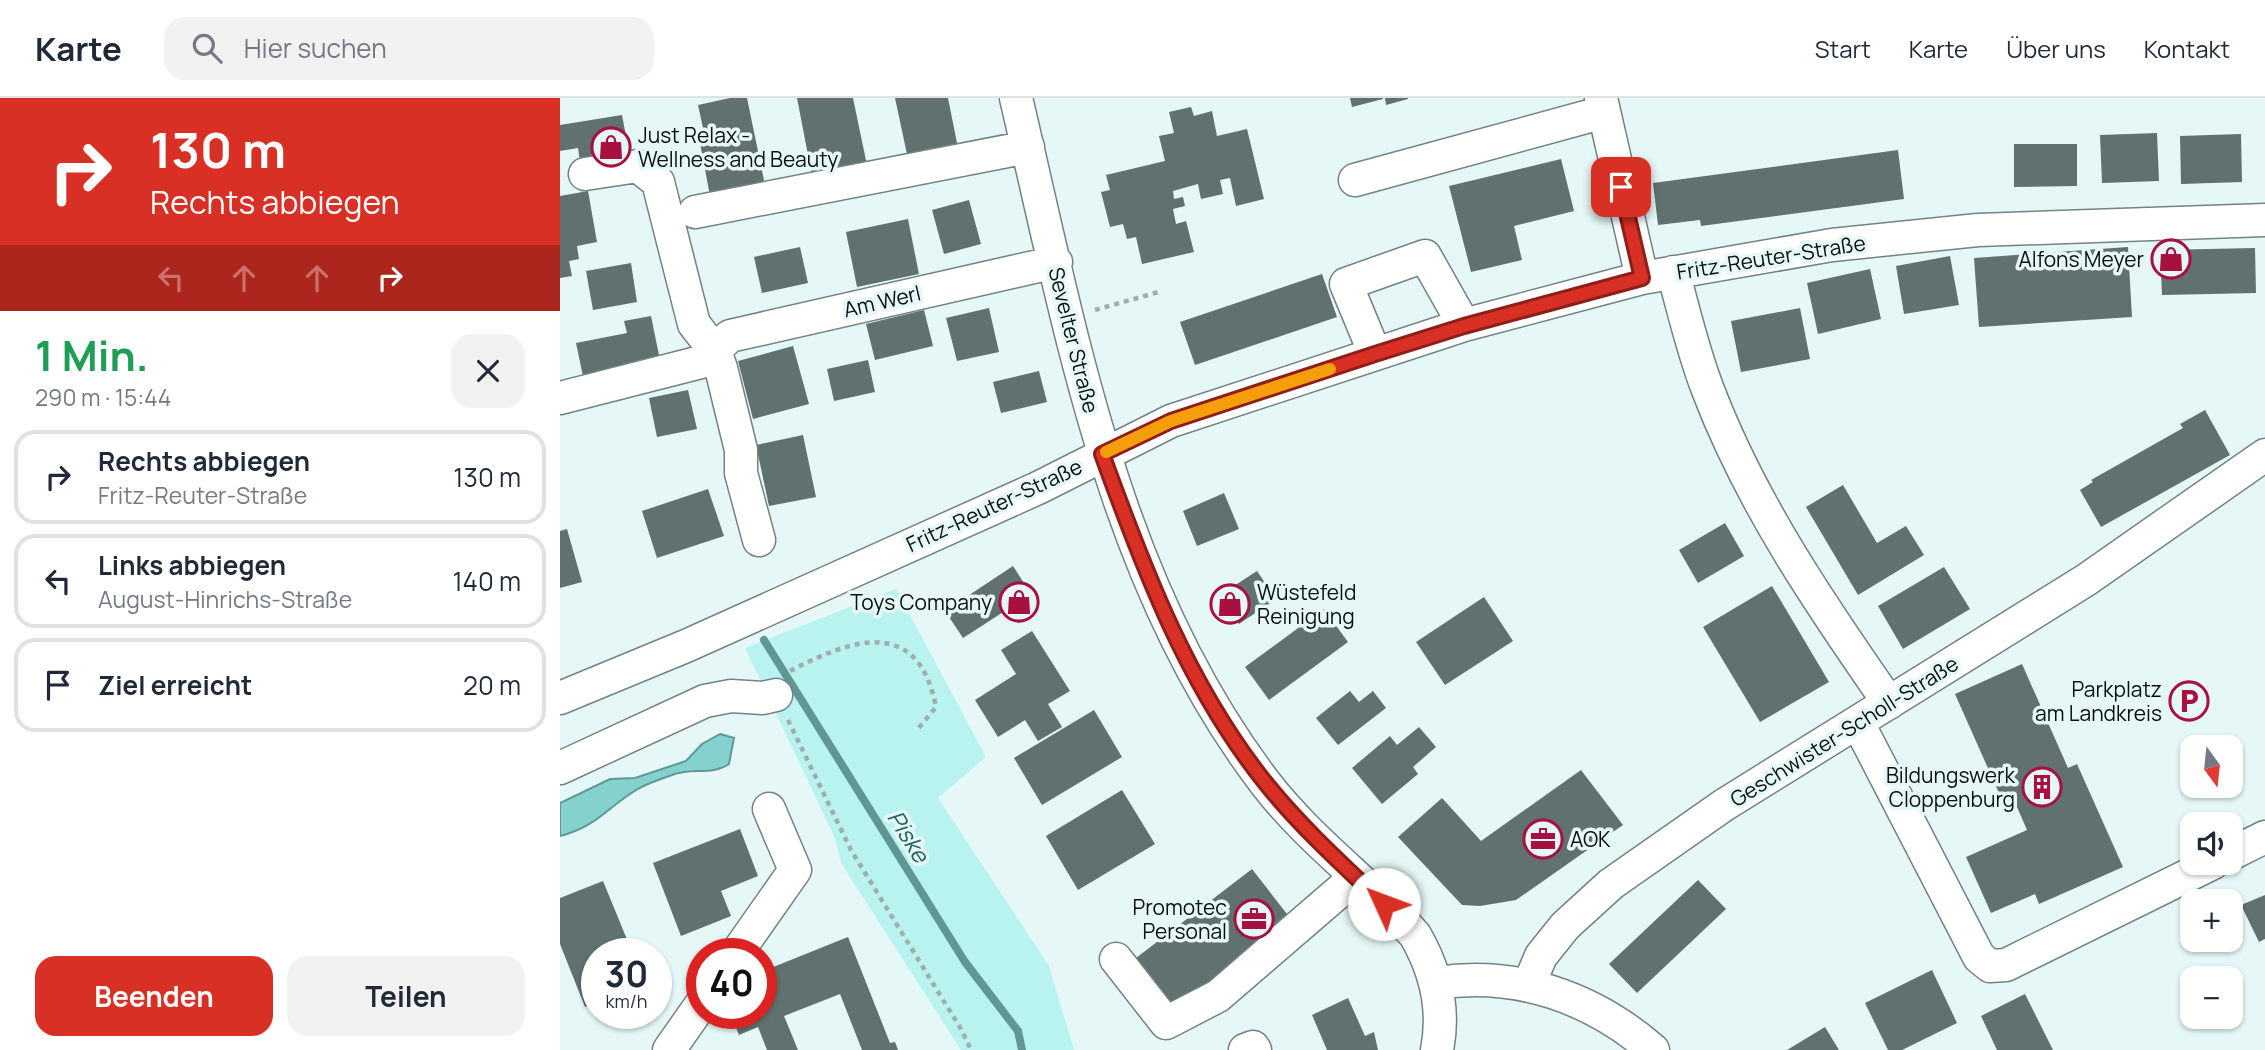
<!DOCTYPE html>
<html lang="de">
<head>
<meta charset="utf-8">
<style>
	body { margin:0; font-family:Manrope,sans-serif; background:#f2f2f3; color:#1f2937; height:100vh; display:flex; flex-direction:column; font-size:26px; white-space:nowrap }
	* { box-sizing:border-box; margin:0 }
	p { font-size:23px; color:#747a83 }
	.icon { flex:none; width:38px; height:38px; fill:none; stroke:currentColor; stroke-width:2; stroke-linecap:round; stroke-linejoin:round }
	.map { position:relative; flex:1; overflow:hidden }
	.side { display:flex; flex-direction:column; background:#fff; width:560px }
	.side>* { flex:none }
	.guide { background:#d93025; color:#fff; overflow:hidden }
	.needle { width:46px; rotate:165deg }
	.controls { position:absolute; left:1620px; top:637px; display:grid; gap:14px }
	.controls a { display:grid; place-items:center; width:63px; height:63px; border-radius:14px; background:#fff; box-shadow:0 2px 5px #0004; font-size:35px }
	.speed { position:absolute; left:21px; top:840px; display:flex; gap:14px; font-size:35px; font-weight:700; text-align:center }
	.speed>* { display:grid; place-content:center; width:91px; height:91px; border-radius:50%; background:#fff; box-shadow:0 2px 5px #0004; line-height:1 }
	.speed small { font-size:18px; font-weight:400 }
	.speed .limit { border:10px solid #d22; background:#fff; color:#111 }
	.pin { position:absolute; display:grid; place-items:center; width:60px; height:60px; color:#fff; margin:-30px; border-radius:14px; box-shadow:0 4px 10px #0006 }
	.me { position:absolute; width:77px; margin:-38px; rotate:313deg; stroke-linejoin:round; filter:drop-shadow(0 0 5px #0008) }
	.turn { display:flex; align-items:center; gap:24px; height:147px; padding:0 35px; font-size:32px }
	.turn .icon { width:91px; height:91px; stroke-width:2.5 }
	.turn b { display:block; font-size:49px; line-height:60px }
	.lanes { display:flex; align-items:center; height:66px; padding:0 35px; background:#0003; justify-content:center; gap:35px; direction:ltr }
	.lanes .off { opacity:.35 }
	.round { display:grid; place-items:center; flex:none; width:74px; height:74px; border-radius:21px; background:#f2f2f3 }
	.headline { display:flex; align-items:center; justify-content:space-between; height:119px; padding:0 35px }
	h1 { font-size:42px; font-weight:700; line-height:52px; color:#1e9e55 }
	.action { display:flex; gap:14px; margin-top:auto; padding:14px 35px }
	.action a { flex:1; height:80px; border-radius:21px; background:#d93025; color:#fff; font-size:28px; font-weight:700; line-height:80px; text-align:center }
	.action a+a { background:#f2f2f3; color:#1f2937 }
	ul { padding:0; list-style:none }
	li { display:flex; align-items:center; gap:21px; height:94px; margin:0 14px 10px; padding:0 21px; border:4px solid #e0e1e3; border-radius:21px }
	li div { flex:1 }
	li b { display:block; font-size:26px }
	li em { font-style:normal }
	header { display:flex; align-items:center; gap:42px; box-sizing:border-box; height:98px; padding:0 35px; background:#fff; border-bottom:2px solid #e0e1e3 }
	header strong { font-size:33px }
	nav { display:flex; gap:38px; margin-inline-start:auto; font-size:24px }
	.search { width:490px; height:63px; background:#f2f2f3; display:flex; align-items:center; gap:18px; box-sizing:border-box; padding:0 24px; border-radius:21px; color:#747a83; font-size:26px }
	main { display:flex; flex:1; min-height:0 }
	.map>svg:first-child { display:block }
	.green { fill:#b8f3f0 }
	.water { fill:#85d1ce; stroke:#609795; stroke-width:2 }
	.lines { fill:none; stroke-linecap:round; stroke-linejoin:round }
	.stream { stroke:#609795; stroke-width:8 }
	.building { fill:#607170 }
	.minor-casing { stroke:#728382; stroke-width:35 }
	.path { stroke:#9faead; stroke-width:4.5; stroke-dasharray:5 5; stroke-linecap:butt }
	.minor { stroke:#fff; stroke-width:32 }
	.route-casing { stroke:#8d1f18; stroke-width:18 }
	.route { stroke:#d93025; stroke-width:12 }
	.slow { stroke:#f59e0b; stroke-width:12 }
	.labels { text-anchor:middle; dominant-baseline:central; stroke-width:7; stroke-linejoin:round; paint-order:stroke }
	.poi-label { font-size:21px; fill:#09100f; stroke:#e5f8f7; text-anchor:end }
	.street-label { font-size:21px; fill:#09100f; stroke:#e5f8f7 }
	.water-label { font-size:23px; font-style:italic; fill:#246361; stroke:#e5f8f7 }
</style>
</head>
<body>
<header>
<strong>Karte</strong>
<div class="search"><svg class="icon" aria-label="search" viewBox="0 0 24 24"><circle cx="10" cy="10" r="6"/><path d="M15 15l6 6"/></svg>Hier suchen</div>
<nav><a>Start</a><a>Karte</a><a>Über uns</a><a>Kontakt</a></nav>
</header>
<main>
<section class="side">
<div class="guide">
<div class="turn"><svg class="icon" aria-label="right" viewBox="0 0 24 24"><path d="M7 20v-9h11M14 6l5 5-5 5"/></svg><div><b>130 m</b>Rechts abbiegen</div></div>
<div class="lanes"><svg class="icon off" aria-label="left" viewBox="0 0 24 24"><path d="M17 20v-9H6M10 6l-5 5 5 5"/></svg><svg class="icon off" aria-label="ahead" viewBox="0 0 24 24"><path d="M12 20V5M6 11l6-6 6 6"/></svg><svg class="icon off" aria-label="ahead" viewBox="0 0 24 24"><path d="M12 20V5M6 11l6-6 6 6"/></svg><svg class="icon" aria-label="right" viewBox="0 0 24 24"><path d="M7 20v-9h11M14 6l5 5-5 5"/></svg></div>
</div>
<div class="headline"><div><h1>1 Min.</h1><p>290 m · 15:44</p></div><a class="round"><svg class="icon" aria-label="close" viewBox="0 0 24 24"><path d="M6 6l12 12M18 6L6 18"/></svg></a></div>
<ul>
<li><svg class="icon" aria-label="right" viewBox="0 0 24 24"><path d="M7 20v-9h11M14 6l5 5-5 5"/></svg><div><b>Rechts abbiegen</b><p>Fritz-Reuter-Straße</p></div><em>130 m</em></li>
<li><svg class="icon" aria-label="left" viewBox="0 0 24 24"><path d="M17 20v-9H6M10 6l-5 5 5 5"/></svg><div><b>Links abbiegen</b><p>August-Hinrichs-Straße</p></div><em>140 m</em></li>
<li><svg class="icon" aria-label="arrive" viewBox="0 0 24 24"><path d="M6 21V4h12l-3 4 3 4H6"/></svg><div><b>Ziel erreicht</b></div><em>20 m</em></li>
</ul>
<div class="action"><a>Beenden</a><a>Teilen</a></div>
</section>
<div class="map">
<svg width="1705" height="952" viewBox="0 0 1705 952">
	<rect width="100%" height="100%" fill="#e5f8f7"/>
	<!-- green -->
	<path class="green" d="M 336,491 L 426,659 L 378,700 L 489,868 L 514,952 L 401,952 L 281,765 L 275,740 L 185,550 Z"/>
	<!-- water -->
	<path class="water" d="M 160,636 L 174,640 L 169,666 C 151,678 132,669 112,677 C 101,681 88,685 78,691 C 47,709 38,728 0,738 L 0,705 L 50,681 L 75,680 L 126,663 L 142,646 Z"/>
	<g class="lines">
		<!-- stream -->
		<path class="stream" d="M 204,542 L 405,864 L 458,933 L 462,952"/>
	</g>
	<!-- building -->
	<path class="building" d="M 170,0 L 187,0 L 205,87 L 150,98 L 140,45 L 146,44 L 138,7 Z
		M 237,0 L 293,0 L 308,72 L 253,83 Z
		M 335,0 L 388,0 L 398,50 L 348,61 Z
		M 790,0 L 823,0 L 823,1 L 792,9 Z
		M 825,0 L 848,0 L 848,1 L 826,7 Z
		M 631,9 L 634,18 L 652,13 L 657,38 L 687,31 L 704,101 L 676,108 L 670,80 L 660,82 L 663,96 L 641,101 L 638,86 L 613,93 L 614,101 L 623,99 L 625,108 L 613,111 L 616,126 L 626,123 L 634,154 L 582,166 L 576,139 L 567,141 L 563,126 L 550,129 L 541,94 L 550,92 L 546,77 L 605,63 L 599,38 L 614,35 L 609,14 Z
		M 62,17 L 69,54 L 20,63 L 18,50 L 0,53 L 0,27 Z
		M 1597,35 L 1599,83 L 1542,85 L 1540,37 Z
		M 1681,36 L 1682,84 L 1621,86 L 1620,38 Z
		M 1454,46 L 1517,46 L 1517,88 L 1454,89 Z
		M 1338,52 L 1344,101 L 1141,128 L 1140,122 L 1098,127 L 1093,85 Z
		M 1001,61 L 1014,113 L 954,128 L 962,162 L 911,174 L 889,88 Z
		M 28,93 L 37,144 L 17,148 L 19,161 L 9,163 L 12,178 L 0,180 L 0,98 Z
		M 409,102 L 421,146 L 384,156 L 372,112 Z
		M 348,121 L 359,176 L 297,189 L 286,134 Z
		M 240,149 L 248,185 L 202,195 L 194,159 Z
		M 1568,149 L 1572,219 L 1419,229 L 1414,160 Z
		M 1695,150 L 1696,195 L 1602,197 L 1600,152 Z
		M 1390,158 L 1399,207 L 1344,216 L 1336,168 Z
		M 71,165 L 77,204 L 33,212 L 26,173 Z
		M 1310,171 L 1321,221 L 1258,236 L 1247,185 Z
		M 762,176 L 777,219 L 635,267 L 620,224 Z
		M 429,210 L 439,254 L 397,263 L 386,220 Z
		M 1240,210 L 1250,261 L 1181,274 L 1171,223 Z
		M 364,212 L 373,248 L 315,262 L 306,226 Z
		M 91,218 L 101,267 L 24,283 L 16,245 L 67,235 L 64,223 Z
		M 233,248 L 249,306 L 193,321 L 178,263 Z
		M 308,262 L 315,294 L 274,303 L 267,271 Z
		M 479,273 L 487,304 L 441,315 L 433,284 Z
		M 128,292 L 137,331 L 97,339 L 89,300 Z
		M 1645,312 L 1670,357 L 1541,429 L 1520,392 L 1533,384 L 1531,382 L 1623,330 L 1620,326 Z
		M 243,337 L 256,399 L 209,408 L 196,347 Z
		M 1283,387 L 1317,445 L 1346,428 L 1364,457 L 1298,497 L 1246,409 Z
		M 148,391 L 164,438 L 97,460 L 82,413 Z
		M 664,395 L 679,431 L 637,448 L 623,413 Z
		M 1165,425 L 1184,458 L 1138,485 L 1119,452 Z
		M 7,431 L 22,484 L 0,490 L 0,433 Z
		M 453,468 L 471,496 L 403,540 L 385,513 Z
		M 1384,469 L 1410,511 L 1343,551 L 1318,508 Z
		M 697,473 L 716,501 L 679,526 L 660,497 Z
		M 1212,488 L 1269,584 L 1200,624 L 1143,529 Z
		M 924,499 L 953,543 L 885,587 L 856,544 Z
		M 764,511 L 788,544 L 709,602 L 685,569 Z
		M 472,533 L 510,593 L 488,606 L 502,629 L 478,643 L 465,622 L 438,639 L 415,602 L 456,576 L 441,552 Z
		M 1462,566 L 1508,670 L 1517,666 L 1563,769 L 1479,806 L 1475,796 L 1431,815 L 1406,759 L 1467,732 L 1457,709 L 1447,713 L 1395,596 Z
		M 790,593 L 799,604 L 813,593 L 826,610 L 778,647 L 756,620 Z
		M 534,612 L 562,659 L 482,707 L 454,660 Z
		M 859,629 L 876,649 L 853,669 L 858,676 L 822,706 L 792,670 L 830,638 L 837,647 Z
		M 1021,672 L 1063,727 L 956,802 L 920,808 L 902,807 L 838,739 L 882,700 L 921,743 Z
		M 562,692 L 595,746 L 518,792 L 486,738 Z
		M 180,731 L 198,778 L 161,793 L 171,818 L 121,838 L 93,765 Z
		M 692,771 L 734,825 L 619,914 L 576,860 Z
		M 1138,782 L 1166,811 L 1077,895 L 1049,866 Z
		M 43,783 L 73,856 L 37,856 L 37,904 L 25,909 L 0,846 L 0,800 Z
		M 1705,797 L 1705,841 L 1699,844 L 1681,807 Z
		M 288,839 L 330,945 L 335,944 L 338,952 L 302,952 L 280,896 L 224,918 L 238,952 L 207,952 L 198,929 L 179,937 L 170,915 L 201,915 L 201,874 Z
		M 1372,872 L 1397,925 L 1342,952 L 1328,952 L 1305,905 Z
		M 1465,896 L 1493,952 L 1437,952 L 1421,918 Z
		M 788,900 L 805,938 L 814,934 L 818,952 L 767,952 L 752,917 Z
		M 1265,929 L 1279,952 L 1227,952 Z"/>
	<g class="lines">
		<!-- minor casing -->
		<g class="minor-casing">
			<path id="minor" d="M 456,0 C 512,237 554,488 706,686 C 749,742 808,784 855,837 C 876,873 885,911 877,952
				M 1041,0 L 1082,180
				M 25,76 L 78,68 L 98,84 L 134,226 L 155,253 L 161,270 L 181,352 L 181,375 L 199,442
				M 795,82 L 1044,14
				M 135,114 L 468,49
				M 1113,174 C 1124,213 1133,254 1148,292 C 1191,405 1260,506 1329,605
				M 815,256 L 786,186 L 865,158 L 904,227
				M 0,300 L 141,264 L 170,238 L 496,164
				M 0,600 L 126,548 L 478,390 L 611,323 L 904,227 L 1082,180 L 1272,147 L 1418,132 L 1705,122
				M 1298,625 L 1419,859 L 1430,868 L 1446,867 L 1653,765
				M 0,670 L 145,603 L 171,598 L 203,600 L 216,597
				M 1671,756 L 1705,739
				M 176,856 L 235,772 L 209,711
				M 556,861 L 606,925 L 658,898 L 796,779
				M 877,885 C 957,873 1032,899 1093,952
				M 969,886 L 981,858 L 1005,828 L 1051,786 L 1164,707 L 1526,482 L 1705,357
				M 109,952 L 142,905
				M 685,952 L 693,949 L 695,952"/>
		</g>
		<!-- path -->
		<path class="path" d="M 535,212 L 602,193
			M 230,573 C 293,540 358,518 376,609 L 357,632
			M 228,622 L 291,752 L 401,931 L 411,952"/>
		<!-- minor -->
		<use href="#minor" class="minor"/>
	</g>
	<g class="lines">
		<!-- route casing -->
		<g class="route-casing">
			<path id="route" d="M 824,806 C 784,768 743,731 708,688 C 629,591 584,472 542,356 L 611,323 L 815,256 L 904,228 L 1082,180 L 1061,89"/>
		</g>
		<!-- route -->
		<use href="#route" class="route"/>
		<!-- slow -->
		<path class="slow" d="M 546,354 L 611,323 L 770,271"/>
	</g>
	<!-- icons -->
	<defs>
		<g id="shop-ring" transform="scale(2.0125)"><circle r="9.5" fill="#e5f8f7" stroke="#a8113f" stroke-width="1.5"/><path d="M-5-2.5h2.3a2.7 3.5 0 0 1 5.4 0H5L5.5 6h-11ZM-1.5-2.5h3a1.5 2.3 0 0 0-3 0Z" fill="#a8113f"/></g>
		<g id="parking-ring" transform="scale(2.0125)"><circle r="9.5" fill="#e5f8f7" stroke="#a8113f" stroke-width="1.5"/><path d="M-3.5-5.5H1a3.5 3.5 0 0 1 0 7H-1V5.5H-3.5ZM-1-3.4V-.6H.8a1.4 1.4 0 0 0 0-2.8Z" fill="#a8113f"/></g>
		<g id="building-ring" transform="scale(2.0125)"><circle r="9.5" fill="#e5f8f7" stroke="#a8113f" stroke-width="1.5"/><path d="M-4-6H4V6H1V3H-1V6H-4ZM-2.5-4.3h1.7v1.8h-1.7ZM.8-4.3h1.7v1.8H.8ZM-2.5-1h1.7V.8h-1.7ZM.8-1h1.7V.8H.8Z" fill="#a8113f"/></g>
		<g id="office-ring" transform="scale(2.0125)"><circle r="9.5" fill="#e5f8f7" stroke="#a8113f" stroke-width="1.5"/><path d="M-6-3h4V-5.5h4V-3h4V5H-6ZM-1-4.5V-3h2v-1.5ZM-6 0V1H6V0Z" fill="#a8113f"/></g>
	</defs>
	<g fill-rule="evenodd">
		<use href="#shop-ring" x="51" y="49"/>
		<use href="#shop-ring" x="1611" y="161"/>
		<use href="#shop-ring" x="459" y="504"/>
		<use href="#shop-ring" x="670" y="506"/>
		<use href="#parking-ring" x="1629" y="603"/>
		<use href="#building-ring" x="1482" y="689"/>
		<use href="#office-ring" x="983" y="741"/>
		<use href="#office-ring" x="694" y="821"/>
	</g>
	<g class="labels">
		<!-- poi labels -->
		<g class="poi-label">
			<text x="78" y="37" text-anchor="start">Just Relax -<tspan x="78" dy="24">Wellness and Beauty</tspan></text>
			<text x="1584" y="161">Alfons Meyer</text>
			<text x="697" y="494" text-anchor="start">Wüstefeld<tspan x="697" dy="24">Reinigung</tspan></text>
			<text x="432" y="504">Toys Company</text>
			<text x="1602" y="591">Parkplatz<tspan x="1602" dy="24">am Landkreis</tspan></text>
			<text x="1455" y="677">Bildungswerk<tspan x="1455" dy="24">Cloppenburg</tspan></text>
			<text x="1010" y="741" text-anchor="start">AOK</text>
			<text x="667" y="809">Promotec<tspan x="667" dy="24">Personal</tspan></text>
		</g>
		<!-- street labels -->
		<g class="street-label">
			<text transform="translate(1211 159) rotate(-9)">Fritz-Reuter-Straße</text>
			<text transform="translate(322 203) rotate(-13)">Am Werl</text>
			<text transform="translate(514 242) rotate(76)">Sevelter Straße</text>
			<text transform="translate(434 407) rotate(-25)">Fritz-Reuter-Straße</text>
			<text transform="translate(1284 633) rotate(-32)">Geschwister-Scholl-Straße</text>
		</g>
		<!-- water labels -->
		<g class="water-label">
			<text transform="translate(349 738) rotate(58)">Piske</text>
		</g>
	</g>
</svg>
<div class="controls">
<a><svg class="needle" viewBox="-14 -14 28 28"><path d="M0-13l5 13h-10z" fill="#e53935"/><path d="M0 13l5-13h-10z" fill="#747a83"/></svg></a>
<a><svg class="icon" aria-label="sound" viewBox="0 0 24 24"><path d="M4 9h4l5-4v14l-5-4H4zM17 9q2 3 0 6"/></svg></a>
<a>+</a>
<a>−</a>
</div>
<div class="speed"><div>30<small>km/h</small></div><div class="limit">40</div></div>
<div class="pin" style="left:1061px;top:89px;background:#d93025"><svg class="icon" aria-label="arrive" viewBox="0 0 24 24"><path d="M6 21V4h12l-3 4 3 4H6"/></svg></div>
<svg class="me" style="left:824px;top:806px" viewBox="-20 -20 40 40"><circle r="19" fill="#fff"/><path d="M0-13L10 11 0 6-10 11z" fill="#d93025"/></svg>
</div>
</main>
</body>
</html>
